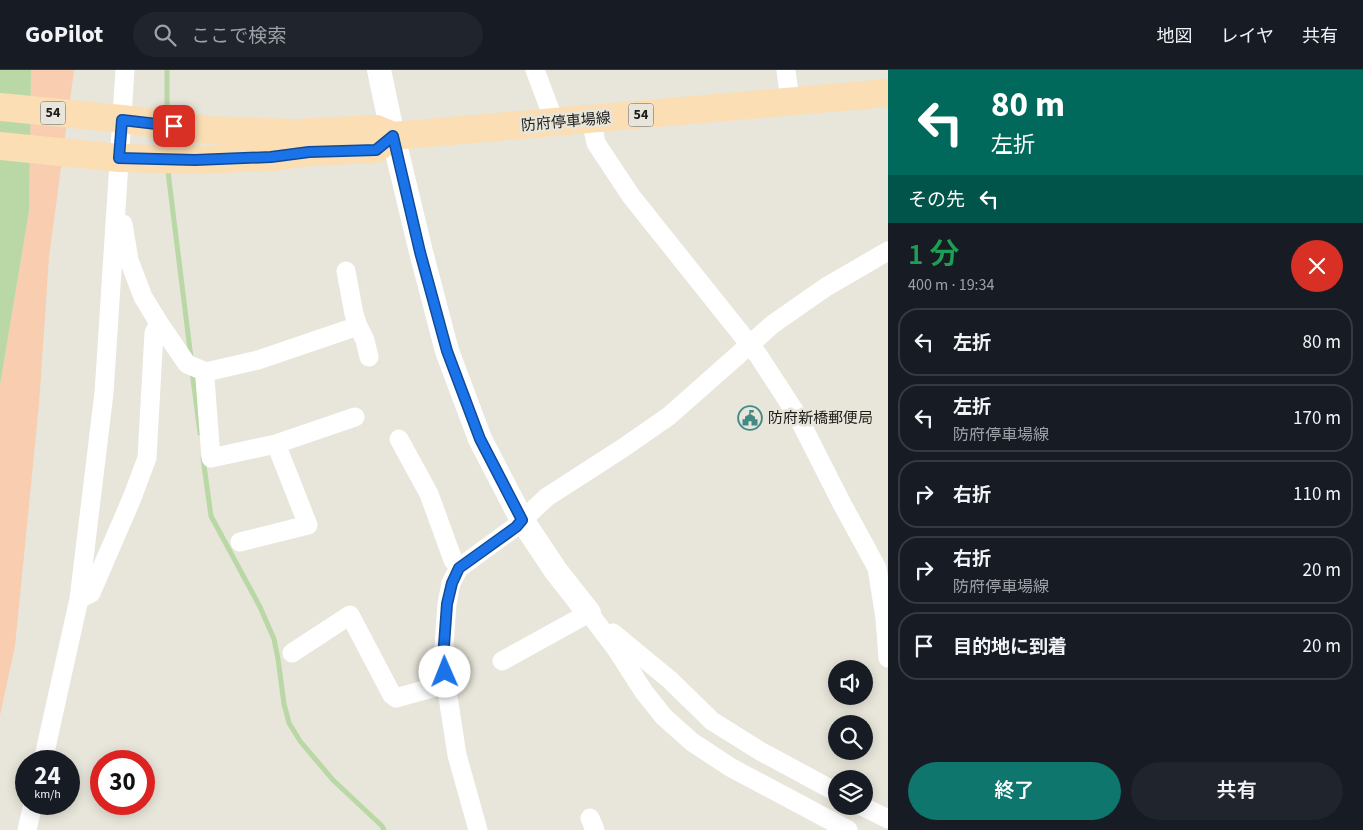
<!DOCTYPE html>
<html lang="ja">
<head>
<meta charset="utf-8">
<style>
	body { margin:0; font-family:"Source Sans 3","Noto Sans JP",sans-serif; background:#20242c; color:#f1f3f6; height:100vh; display:flex; flex-direction:column; font-size:19px; white-space:nowrap }
	* { box-sizing:border-box; margin:0 }
	p { font-size:16px; color:#9ea1a6 }
	.icon { flex:none; width:28px; height:28px; fill:none; stroke:currentColor; stroke-width:2; stroke-linecap:round; stroke-linejoin:round }
	.map { position:relative; flex:1; overflow:hidden }
	.details { display:flex; flex-direction:column; background:#171b24; width:475px }
	.details>* { flex:none }
	.hud { background:#00695c; color:#fff; overflow:hidden }
	.buttons { position:absolute; left:828px; top:590px; display:grid; gap:10px }
	.buttons a { display:grid; place-items:center; width:45px; height:45px; border-radius:50%; background:#171b24; box-shadow:0 2px 12px #0003; font-size:25px }
	.speed { position:absolute; left:15px; top:680px; display:flex; gap:10px; font-size:25px; font-weight:700; text-align:center }
	.speed>* { display:grid; place-content:center; width:65px; height:65px; border-radius:50%; background:#171b24; box-shadow:0 2px 12px #0003; line-height:1 }
	.speed small { font-size:12px; font-weight:400 }
	.speed .limit { border:8px solid #d22; background:#fff; color:#111 }
	.pin { position:absolute; display:grid; place-items:center; width:42px; height:42px; color:#fff; margin:-21px; border-radius:10px; box-shadow:0 2px 8px #0006 }
	.me { position:absolute; width:55px; margin:-28px; rotate:359deg; stroke-linejoin:round; filter:drop-shadow(0 0 4px #0008) }
	.turn { display:flex; align-items:center; gap:18px; height:105px; padding:0 20px; font-size:22px }
	.turn .icon { width:65px; height:65px; stroke-width:2.5 }
	.turn b { display:block; font-size:35px; line-height:42px }
	.then { display:flex; align-items:center; height:48px; padding:0 20px; background:#0003; gap:10px; font-size:19px }
	.round { display:grid; place-items:center; flex:none; width:52px; height:52px; border-radius:26px; background:#20242c }
	.head { display:flex; align-items:center; justify-content:space-between; height:85px; padding:0 20px }
	h1 { font-size:30px; font-weight:600; line-height:38px; color:#1e9e55 }
	.cta { display:flex; gap:10px; margin-top:auto; padding:10px 20px }
	.cta a { flex:1; height:58px; border-radius:30px; background:#0f766e; color:#fff; font-size:20px; font-weight:600; line-height:58px; text-align:center }
	.cta a+a { background:#20242c; color:#f1f3f6 }
	ul { padding:0; list-style:none }
	li { display:flex; align-items:center; gap:15px; height:68px; margin:0 10px 8px; padding:0 10px; border:2px solid #363941; border-radius:20px }
	li div { flex:1 }
	li b { display:block; font-size:19px }
	li em { font-style:normal }
	header { display:flex; align-items:center; gap:30px; box-sizing:border-box; height:70px; padding:0 25px; background:#171b24; border-bottom:1px solid #363941 }
	header strong { font-size:24px }
	nav { display:flex; gap:28px; margin-inline-start:auto; font-size:18px }
	.search { width:350px; height:45px; background:#20242c; display:flex; align-items:center; gap:12px; box-sizing:border-box; padding:0 18px; border-radius:28px; color:#9ea1a6; font-size:19px }
	main { display:flex; flex:1; min-height:0 }
	.map>svg:first-child { display:block }
	.green { fill:#f8cdb0 }
	.water { fill:#b9d8a5 }
	.lines { fill:none; stroke-linecap:round; stroke-linejoin:round }
	.stream { stroke:#b9d8a5; stroke-width:5 }
	.minor { stroke:#fff; stroke-width:19 }
	.tertiary { stroke:#fff; stroke-width:24 }
	.primary { stroke:#fbdeb4; stroke-width:28 }
	.route-casing { stroke:#114b97; stroke-width:12 }
	.route { stroke:#1a73e8; stroke-width:9 }
	.labels { text-anchor:middle; dominant-baseline:central; stroke-width:5; stroke-linejoin:round; paint-order:stroke }
	.shield { fill:#e8e5da; stroke:#5b5954; stroke-width:1 }
	.shield-label { font-size:14px; font-weight:bold; fill:#1e1d1a }
	.street-label { font-size:15px; fill:#1e1d1a; stroke:#e8e5da }
	.poi-label { font-size:15px; fill:#1e1d1a; stroke:#e8e5da; text-anchor:start }
</style>
</head>
<body>
<header>
<strong>GoPilot</strong>
<div class="search"><svg class="icon" aria-label="search" viewBox="0 0 24 24"><circle cx="10" cy="10" r="6"/><path d="M15 15l6 6"/></svg>ここで検索</div>
<nav><a>地図</a><a>レイヤ</a><a>共有</a></nav>
</header>
<main>
<div class="map">
<svg width="888" height="760" viewBox="0 0 888 760">
	<rect width="100%" height="100%" fill="#e8e5da"/>
	<!-- green -->
	<path class="green" d="M 31,0 L 74,0 L 49,187 L 39,334 L 15,576 L 0,645 L 0,315 L 29,141 Z"/>
	<!-- water -->
	<path class="water" d="M 0,0 L 31,0 L 29,141 L 0,315 Z"/>
	<g class="lines">
		<!-- stream -->
		<path class="stream" d="M 167,47 L 167,0
			M 167,63 L 168,82
			M 168,98 L 169,110 L 191,288
			M 192,301 L 200,363
			M 203,388 L 211,446 L 260,537 L 274,569 L 278,589 L 284,634 L 289,653 L 300,671 L 333,710 L 382,756 L 384,760"/>
		<!-- minor -->
		<path class="minor" d="M 535,0 L 555,53
			M 786,0 L 790,31
			M 591,49 L 596,73 L 631,126 L 758,285 L 797,345 L 841,432 L 877,498 L 885,548 L 888,588
			M 123,154 L 129,190 L 143,227 L 159,253 L 187,294 L 206,302 L 205,308 L 211,388 L 276,374 L 355,347
			M 346,201 L 354,244 L 358,256 L 365,270 L 369,287
			M 206,302 L 258,290 L 358,256
			M 399,369 L 429,424 L 453,490 L 459,498
			M 240,472 L 308,455 L 276,374
			M 79,529 L 91,523 L 132,428 L 147,388 L 154,263 L 159,253
			M 589,543 L 617,580 L 644,622 L 664,647 L 692,672 L 730,697 L 848,760
			M 613,563 L 670,610 L 712,651 L 760,681 L 836,722
			M 292,583 L 350,545 L 392,625 L 396,628 L 446,614
			M 502,591 L 589,543
			M 43,691 L 79,529 L 104,323 L 125,0
			M 862,736 L 888,749
			M 590,748 L 595,760
			M 27,760 L 33,734
			M 478,760 L 457,685 L 448,627 L 443,589 L 447,534 L 451,513 L 459,498 L 515,457 L 547,427 L 623,378 L 669,346 L 773,254 L 826,217 L 888,181"/>
		<!-- tertiary -->
		<path class="tertiary" d="M 379,0 L 393,66 L 421,182 L 447,281 L 480,369 L 522,450 L 556,501 L 589,543"/>
		<!-- primary -->
		<path class="primary" d="M 0,37 L 122,49 L 208,60 L 296,63 L 376,59 L 393,66 L 888,23
			M 0,76 L 119,88 L 195,90 L 271,87 L 309,82 L 376,79 L 393,66"/>
	</g>
	<g class="lines">
		<!-- route casing -->
		<g class="route-casing">
			<path id="route" d="M 174,56 L 122,50 L 119,88 L 195,90 L 271,87 L 309,82 L 376,80 L 393,66 L 420,182 L 447,281 L 480,369 L 522,450 L 516,457 L 459,498 L 452,513 L 447,534 L 443,589 L 445,602"/>
		</g>
		<!-- route -->
		<use href="#route" class="route"/>
	</g>
	<!-- icons -->
	<defs>
		<g id="civic-ring" transform="scale(1.25)"><circle r="9.5" fill="#e8e5da" stroke="#438a87" stroke-width="1.5"/><path d="M-.6-6.5H3V-4.5H.6V-3L4-1V1h2V6H-6V1h2V-1L-.6-3ZM-1.2 2.5V6h2.4V2.5Z" fill="#438a87"/></g>
	</defs>
	<g fill-rule="evenodd">
		<use href="#civic-ring" x="750" y="348"/>
	</g>
	<g class="labels">
		<!-- shield labels -->
		<g class="shield">
			<rect x="40.5" y="31.5" width="25" height="23" rx="4"/>
			<rect x="628.5" y="33.5" width="25" height="23" rx="4"/>
		</g>
		<g class="shield-label">
			<text x="53" y="43">54</text>
			<text x="641" y="45">54</text>
		</g>
		<!-- street labels -->
		<g class="street-label">
			<text transform="translate(566 52) rotate(-5)">防府停車場線</text>
		</g>
		<!-- poi labels -->
		<g class="poi-label">
			<text x="768" y="348">防府新橋郵便局</text>
		</g>
	</g>
</svg>
<div class="buttons">
<a><svg class="icon" aria-label="sound" viewBox="0 0 24 24"><path d="M4 9h4l5-4v14l-5-4H4zM17 9q2 3 0 6"/></svg></a>
<a><svg class="icon" aria-label="search" viewBox="0 0 24 24"><circle cx="10" cy="10" r="6"/><path d="M15 15l6 6"/></svg></a>
<a><svg class="icon" aria-label="layers" viewBox="0 0 24 24"><path d="M12 4l9 5-9 5-9-5zM3 14l9 5 9-5"/></svg></a>
</div>
<div class="speed"><div>24<small>km/h</small></div><div class="limit">30</div></div>
<div class="pin" style="left:174px;top:56px;background:#d93025"><svg class="icon" aria-label="arrive" viewBox="0 0 24 24"><path d="M6 21V4h12l-3 4 3 4H6"/></svg></div>
<svg class="me" style="left:445px;top:602px" viewBox="-20 -20 40 40"><circle r="19" fill="#fff"/><path d="M0-13L10 11 0 6-10 11z" fill="#1a73e8"/></svg>
</div>
<section class="details">
<div class="hud">
<div class="turn"><svg class="icon" aria-label="left" viewBox="0 0 24 24"><path d="M17 20v-9H6M10 6l-5 5 5 5"/></svg><div><b>80 m</b>左折</div></div>
<div class="then">その先<svg class="icon" aria-label="left" viewBox="0 0 24 24"><path d="M17 20v-9H6M10 6l-5 5 5 5"/></svg></div>
</div>
<div class="head"><div><h1>1 分</h1><p>400 m · 19:34</p></div><a class="round" style="background:#d93025;color:#fff"><svg class="icon" aria-label="close" viewBox="0 0 24 24"><path d="M6 6l12 12M18 6L6 18"/></svg></a></div>
<ul>
<li><svg class="icon" aria-label="left" viewBox="0 0 24 24"><path d="M17 20v-9H6M10 6l-5 5 5 5"/></svg><div><b>左折</b></div><em>80 m</em></li>
<li><svg class="icon" aria-label="left" viewBox="0 0 24 24"><path d="M17 20v-9H6M10 6l-5 5 5 5"/></svg><div><b>左折</b><p>防府停車場線</p></div><em>170 m</em></li>
<li><svg class="icon" aria-label="right" viewBox="0 0 24 24"><path d="M7 20v-9h11M14 6l5 5-5 5"/></svg><div><b>右折</b></div><em>110 m</em></li>
<li><svg class="icon" aria-label="right" viewBox="0 0 24 24"><path d="M7 20v-9h11M14 6l5 5-5 5"/></svg><div><b>右折</b><p>防府停車場線</p></div><em>20 m</em></li>
<li><svg class="icon" aria-label="arrive" viewBox="0 0 24 24"><path d="M6 21V4h12l-3 4 3 4H6"/></svg><div><b>目的地に到着</b></div><em>20 m</em></li>
</ul>
<div class="cta"><a>終了</a><a>共有</a></div>
</section>
</main>
</body>
</html>
